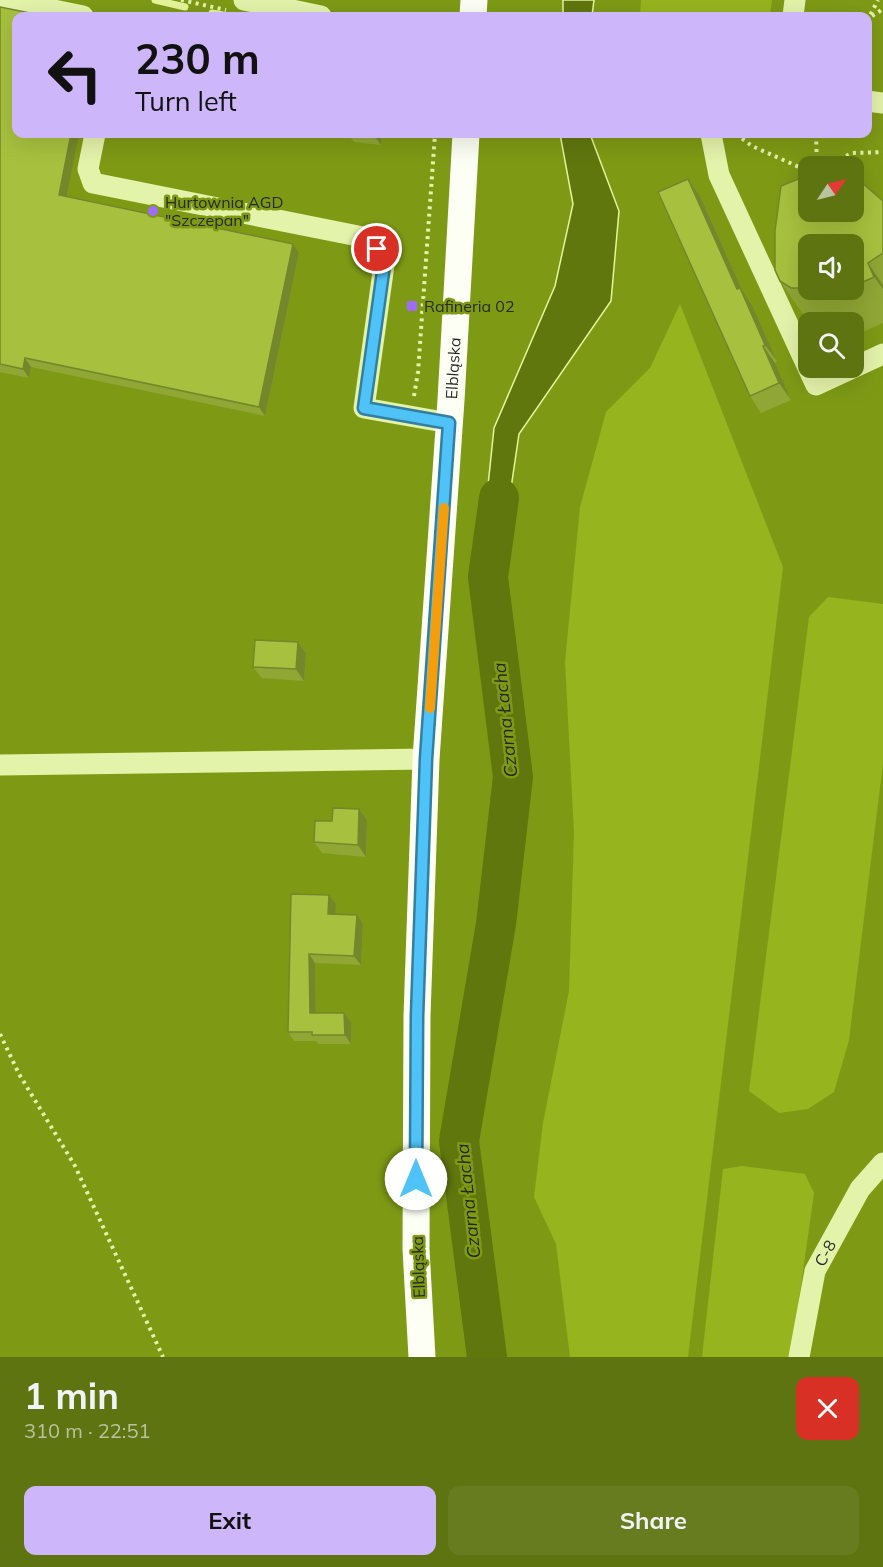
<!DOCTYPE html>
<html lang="en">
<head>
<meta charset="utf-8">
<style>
	body { margin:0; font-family:Mulish,sans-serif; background:#677c1e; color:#f1f3f6; height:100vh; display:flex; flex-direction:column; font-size:22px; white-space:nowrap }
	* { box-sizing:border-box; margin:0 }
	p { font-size:20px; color:#b9c39f }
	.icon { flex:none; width:33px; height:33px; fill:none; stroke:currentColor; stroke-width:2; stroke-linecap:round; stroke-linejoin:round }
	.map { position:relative; height:1357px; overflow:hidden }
	.sheet { display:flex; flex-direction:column; background:#5e7410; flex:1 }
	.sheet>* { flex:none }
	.banner { position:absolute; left:12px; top:12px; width:860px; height:126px; border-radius:12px; box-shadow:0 6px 24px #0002; background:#cdb6fa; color:#111; overflow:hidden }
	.needle { width:39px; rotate:55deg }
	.fabs { position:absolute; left:798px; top:156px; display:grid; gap:12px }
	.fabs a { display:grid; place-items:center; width:66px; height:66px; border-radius:12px; background:#5e7410; box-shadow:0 6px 24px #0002; font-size:30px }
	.pin { position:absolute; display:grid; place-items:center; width:51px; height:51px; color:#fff; margin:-26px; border:3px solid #fff; border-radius:50%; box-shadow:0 2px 6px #0007 }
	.me { position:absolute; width:66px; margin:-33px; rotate:0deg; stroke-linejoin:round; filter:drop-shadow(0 0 4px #0008) }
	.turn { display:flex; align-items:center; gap:21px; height:126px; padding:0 24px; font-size:27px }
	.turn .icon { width:78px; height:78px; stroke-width:2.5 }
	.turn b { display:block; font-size:42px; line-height:51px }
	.round { display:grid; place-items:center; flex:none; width:63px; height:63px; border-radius:12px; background:#677c1e }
	.head { display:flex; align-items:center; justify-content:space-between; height:102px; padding:0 24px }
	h1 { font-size:36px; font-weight:700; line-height:45px }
	.primary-button { display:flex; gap:12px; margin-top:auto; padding:12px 24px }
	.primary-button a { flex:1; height:69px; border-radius:12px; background:#cdb6fa; color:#111; font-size:24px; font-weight:700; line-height:69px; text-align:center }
	.primary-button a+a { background:#677c1e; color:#f1f3f6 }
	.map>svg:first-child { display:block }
	.green { fill:#96b41d }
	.water { fill:#60770e; stroke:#e5f59c; stroke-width:1.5 }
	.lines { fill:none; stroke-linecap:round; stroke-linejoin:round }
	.stream { stroke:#e5f59c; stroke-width:7 }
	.river { stroke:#60770e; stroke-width:40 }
	.path { stroke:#e4f3aa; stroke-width:4; stroke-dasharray:3 4.5; stroke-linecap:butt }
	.minor { stroke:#e4f3aa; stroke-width:21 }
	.major { stroke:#fdfff5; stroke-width:27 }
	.wall { fill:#90a635; fill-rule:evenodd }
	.shaded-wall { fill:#75872b }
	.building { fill:#a7c13e; stroke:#75872b; stroke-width:1.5 }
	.route-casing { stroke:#337fa1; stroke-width:15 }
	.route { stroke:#4fc3f7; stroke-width:10 }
	.slow { stroke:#f59e0b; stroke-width:10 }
	.poi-dot { fill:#a06bff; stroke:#7e9a15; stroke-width:2 }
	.labels { text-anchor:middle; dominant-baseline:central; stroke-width:5; stroke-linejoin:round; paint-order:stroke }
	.poi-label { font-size:16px; fill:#292929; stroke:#7e9a15; text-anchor:start }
	.street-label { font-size:16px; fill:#292929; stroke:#7e9a15 }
	.water-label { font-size:18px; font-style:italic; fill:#272822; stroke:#7e9a15 }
</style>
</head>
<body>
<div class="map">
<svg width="883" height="1357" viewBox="0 0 883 1357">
	<rect width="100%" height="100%" fill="#7e9a15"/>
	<!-- green -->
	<path class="green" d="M 641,0 L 772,0 L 770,16 L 640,16 Z
		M 680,304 L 783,567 L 688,1357 L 570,1357 L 556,1244 L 534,1197 L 543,1123 L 569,991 L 574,833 L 565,662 L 580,507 L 606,412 L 650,368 Z
		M 828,597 L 883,604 L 883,763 L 849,1040 L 834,1092 L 808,1109 L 779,1113 L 749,1091 L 809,617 Z
		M 742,1166 L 805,1174 L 814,1193 L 791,1357 L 702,1357 L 723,1169 Z"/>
	<!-- water -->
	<path class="water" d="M 563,0 L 594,0 L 592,16 L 563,16 Z
		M 560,134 L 590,134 L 619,211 L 611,301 L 519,434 L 498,576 L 484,524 L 494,428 L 555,286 L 573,204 Z"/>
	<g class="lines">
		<!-- stream -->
		<path class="stream" d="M 155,0 L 185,7
			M 212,13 L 228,16"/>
		<!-- river -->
		<path class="river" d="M 487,1357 L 459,1141 L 496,924 L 513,777 L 488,577 L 499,498"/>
		<!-- path -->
		<path class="path" d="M 181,0 L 226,10
			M 872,16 L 883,9
			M 867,21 L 878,0
			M 736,134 L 752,146 L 808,171
			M 816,134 L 817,166
			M 826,166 L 852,153 L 883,152
			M 414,396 L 418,372 L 435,134
			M 0,1034 L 19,1074 L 75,1166 L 163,1357"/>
		<!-- minor -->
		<g class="minor">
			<path d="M 5,0 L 83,16"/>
			<path d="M 244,0 L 321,16"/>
			<path d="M 793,16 L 795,0"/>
			<path d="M 867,101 L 883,103"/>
			<path d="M 95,134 L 88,169 L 93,183 L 363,237 L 377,249 L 384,265 L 364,408 L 449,423"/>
			<path d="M 711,134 L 719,175 L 816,385 L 883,354"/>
			<path d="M 0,765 L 426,759"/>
			<path id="s1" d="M 799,1357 L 815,1271 L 860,1189 L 883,1163"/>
		</g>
		<!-- major -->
		<g class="major">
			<path d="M 473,16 L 474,0"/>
			<path id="s2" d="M 422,1357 L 416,1249 L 417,1016 L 426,759 L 451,400 L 466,134"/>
		</g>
	</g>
	<!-- wall -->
	<path class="wall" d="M 0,7 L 66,197 L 299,253 L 265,416 L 31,367 L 29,378 L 0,372 Z
		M 348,134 L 382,134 L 381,145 L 354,142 Z
		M 808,175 L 808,212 L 854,212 L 854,177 L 860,181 L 883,201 L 883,323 L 865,331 L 856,318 L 843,322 L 811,322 L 807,320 L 780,281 L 775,270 L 775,231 L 781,186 ZM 808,244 L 854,244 L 854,290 L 808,290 Z
		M 688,179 L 700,196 L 743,292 L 752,305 L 777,361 L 775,363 L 791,400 L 761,413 L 750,396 Z
		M 298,642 L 306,653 L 304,681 L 262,678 L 253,667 Z
		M 359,809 L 367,820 L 366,857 L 322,853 L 314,842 L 332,821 Z
		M 291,894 L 329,895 L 336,904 L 335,914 L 363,924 L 361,965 L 315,963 L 316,1013 L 344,1013 L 351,1022 L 351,1044 L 318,1044 L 316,1041 L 294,1041 L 288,1032 Z"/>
	<!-- shaded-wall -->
	<path class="shaded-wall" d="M 71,134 L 79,134 L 65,204 L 59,195 Z
		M 373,134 L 382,134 L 381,145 Z
		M 688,179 L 700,196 L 743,292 L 752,305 L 777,361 L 765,345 L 737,289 Z
		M 293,244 L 299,253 L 265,416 L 259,407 Z
		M 868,263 L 883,285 L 883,289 L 874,277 Z
		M 763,346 L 775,363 L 791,400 L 779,383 Z
		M 25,358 L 31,367 L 29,378 L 23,369 Z
		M 298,642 L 306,653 L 304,681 L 296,669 Z
		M 359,809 L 367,820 L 366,857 L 358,845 Z
		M 329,895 L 336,904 L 335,922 L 328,914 Z
		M 357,915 L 363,924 L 361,965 L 354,956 Z
		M 309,954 L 315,963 L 316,1021 L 310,1013 Z
		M 344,1013 L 351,1022 L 351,1044 L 345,1035 Z"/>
	<!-- building -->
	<path class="building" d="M 0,7 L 45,16 L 16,16 L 16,134 L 71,134 L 59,195 L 293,244 L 259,407 L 25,358 L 23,369 L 0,364 Z
		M 833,164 L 837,166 L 827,166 Z
		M 808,175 L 808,212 L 854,212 L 854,177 L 860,181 L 883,201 L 883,253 L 868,263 L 874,277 L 854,286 L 854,244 L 808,244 L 808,286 L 802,288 L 791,288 L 780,281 L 775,270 L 775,231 L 781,186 Z
		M 688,179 L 737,289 L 740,288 L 765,345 L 763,346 L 779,383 L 750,396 L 658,192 Z
		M 255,640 L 298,642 L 296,669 L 253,667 Z
		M 333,808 L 359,809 L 358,845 L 314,842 L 315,821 L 332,821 Z
		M 291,894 L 329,895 L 328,914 L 357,915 L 354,956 L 309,954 L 310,1013 L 344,1013 L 345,1035 L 312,1035 L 312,1032 L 288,1032 Z"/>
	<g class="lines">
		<!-- route casing -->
		<g class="route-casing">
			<path id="route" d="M 377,249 L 384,265 L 364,408 L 449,423 L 426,759 L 417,1016 L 416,1179"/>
		</g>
		<!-- route -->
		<use href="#route" class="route"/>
		<!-- slow -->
		<path class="slow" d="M 430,708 L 444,508"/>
	</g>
	<!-- markers -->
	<g class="poi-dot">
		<circle cx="153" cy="211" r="6"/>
		<rect x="406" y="300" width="12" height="12" rx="3"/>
	</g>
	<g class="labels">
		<!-- poi labels -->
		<g class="poi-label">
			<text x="165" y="202">Hurtownia AGD<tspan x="165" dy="18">"Szczepan"</tspan></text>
			<text x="424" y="306">Rafineria 02</text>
		</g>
		<!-- street labels -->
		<g class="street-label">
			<text stroke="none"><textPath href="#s2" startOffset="990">Elbląska</textPath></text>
			<text stroke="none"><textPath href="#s1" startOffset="108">C-8</textPath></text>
			<text transform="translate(418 1267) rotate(-92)">Elbląska</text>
		</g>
		<!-- water labels -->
		<g class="water-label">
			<text transform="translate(505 720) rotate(-96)">Czarna Łacha</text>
			<text transform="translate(468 1201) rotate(-96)">Czarna Łacha</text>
		</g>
	</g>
</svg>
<div class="fabs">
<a><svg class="needle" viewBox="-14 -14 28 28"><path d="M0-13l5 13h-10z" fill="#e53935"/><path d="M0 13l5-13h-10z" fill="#b9c39f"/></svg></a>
<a><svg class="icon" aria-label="sound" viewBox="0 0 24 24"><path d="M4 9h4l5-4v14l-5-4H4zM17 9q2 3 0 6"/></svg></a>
<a><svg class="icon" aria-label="search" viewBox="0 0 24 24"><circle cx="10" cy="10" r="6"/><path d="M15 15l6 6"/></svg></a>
</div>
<div class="pin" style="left:377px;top:249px;background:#d93025"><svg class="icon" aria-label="arrive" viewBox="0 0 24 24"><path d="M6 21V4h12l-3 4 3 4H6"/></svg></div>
<svg class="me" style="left:416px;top:1179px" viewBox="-20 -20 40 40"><circle r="19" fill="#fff"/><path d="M0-13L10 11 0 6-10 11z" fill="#4fc3f7"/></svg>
<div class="banner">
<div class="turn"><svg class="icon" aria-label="left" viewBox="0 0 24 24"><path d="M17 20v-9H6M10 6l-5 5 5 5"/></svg><div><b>230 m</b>Turn left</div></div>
</div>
</div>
<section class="sheet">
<div class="head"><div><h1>1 min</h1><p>310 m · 22:51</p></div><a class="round" style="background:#d93025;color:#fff"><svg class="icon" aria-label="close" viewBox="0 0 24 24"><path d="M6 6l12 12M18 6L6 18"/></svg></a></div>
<div class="primary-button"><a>Exit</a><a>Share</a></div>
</section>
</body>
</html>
